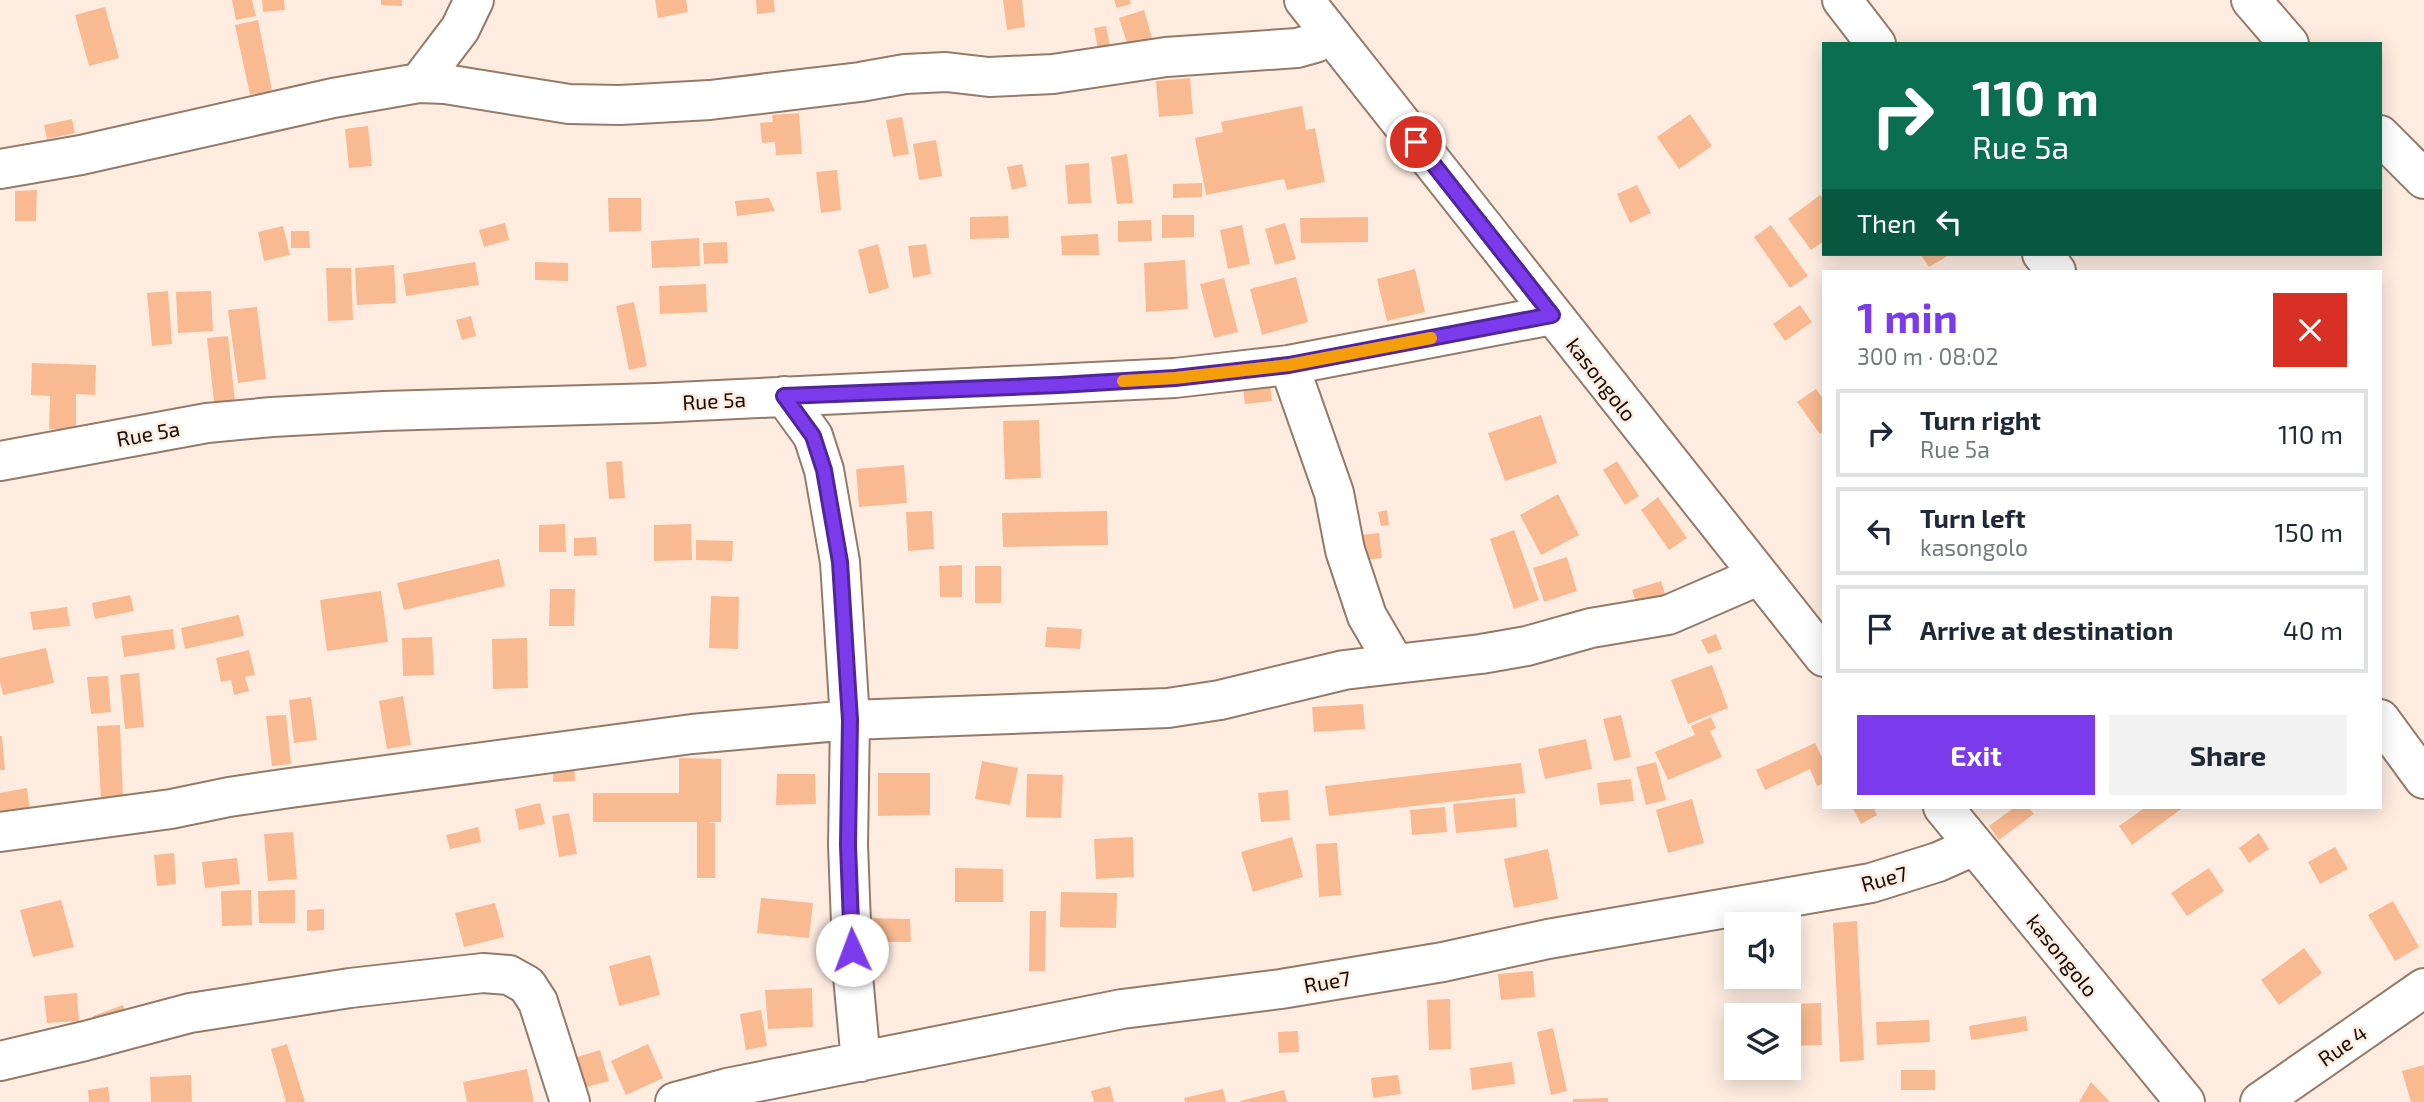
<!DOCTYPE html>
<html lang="en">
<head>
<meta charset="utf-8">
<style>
	body { margin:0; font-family:"Exo 2",sans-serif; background:#f2f2f3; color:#1f2937; height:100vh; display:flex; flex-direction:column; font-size:26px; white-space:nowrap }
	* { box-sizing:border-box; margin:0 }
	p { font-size:23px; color:#747a83 }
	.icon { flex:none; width:38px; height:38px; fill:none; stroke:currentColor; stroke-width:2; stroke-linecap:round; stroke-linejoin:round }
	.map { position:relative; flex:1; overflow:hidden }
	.drawer { position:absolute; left:1822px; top:270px; width:560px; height:539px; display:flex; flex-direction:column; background:#fff; border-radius:0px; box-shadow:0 4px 18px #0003 }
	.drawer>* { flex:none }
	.hud { position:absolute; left:1822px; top:42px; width:560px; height:214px; border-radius:0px; box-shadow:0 4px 18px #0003; background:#0b6e4f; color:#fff; overflow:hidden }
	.tools { position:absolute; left:1724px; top:912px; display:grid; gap:14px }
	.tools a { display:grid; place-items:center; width:77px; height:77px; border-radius:0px; background:#fff; box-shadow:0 4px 18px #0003; font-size:35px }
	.pin { position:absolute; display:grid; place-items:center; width:60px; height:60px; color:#fff; margin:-30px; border:4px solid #fff; border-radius:50%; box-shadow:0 2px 7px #0007 }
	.me { position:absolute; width:77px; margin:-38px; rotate:358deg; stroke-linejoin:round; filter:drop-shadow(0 0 5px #0008) }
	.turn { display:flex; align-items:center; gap:24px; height:147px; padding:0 35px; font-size:32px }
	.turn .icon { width:91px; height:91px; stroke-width:2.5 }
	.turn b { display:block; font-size:49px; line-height:60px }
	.then { display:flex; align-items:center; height:66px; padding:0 35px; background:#0003; gap:14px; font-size:26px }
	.round { display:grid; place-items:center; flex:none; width:74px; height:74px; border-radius:0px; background:#f2f2f3 }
	.overview { display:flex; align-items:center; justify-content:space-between; height:119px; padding:0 35px }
	h1 { font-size:42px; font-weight:700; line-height:52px; color:#7c3aed }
	.action { display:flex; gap:14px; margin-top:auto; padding:14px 35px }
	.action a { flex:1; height:80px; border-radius:0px; background:#7c3aed; color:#fff; font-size:28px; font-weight:700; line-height:80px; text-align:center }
	.action a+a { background:#f2f2f3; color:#1f2937 }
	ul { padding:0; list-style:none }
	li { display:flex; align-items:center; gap:21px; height:88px; margin:0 14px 10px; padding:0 21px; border:4px solid #e0e1e3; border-radius:0px }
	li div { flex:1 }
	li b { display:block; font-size:26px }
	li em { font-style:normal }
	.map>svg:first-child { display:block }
	.building { fill:#f9ba91 }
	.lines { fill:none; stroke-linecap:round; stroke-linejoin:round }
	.street-casing { stroke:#957a69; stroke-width:42 }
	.street { stroke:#fff; stroke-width:38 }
	.route-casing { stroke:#51269a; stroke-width:18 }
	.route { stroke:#7c3aed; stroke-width:12 }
	.slow { stroke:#f59e0b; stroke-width:12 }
	.labels { text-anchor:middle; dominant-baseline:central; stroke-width:5; stroke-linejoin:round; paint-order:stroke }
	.street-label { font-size:21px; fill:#160c06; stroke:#feece1 }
</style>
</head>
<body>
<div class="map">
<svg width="2424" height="1102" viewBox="0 0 2424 1102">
	<rect width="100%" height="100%" fill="#feece1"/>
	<!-- building -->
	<path class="building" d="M 232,0 L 252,0 L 256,16 L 236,20 Z
		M 262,0 L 284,0 L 285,10 L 263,12 Z
		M 381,0 L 402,0 L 402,6 L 381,5 Z
		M 655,0 L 686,0 L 688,12 L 658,18 Z
		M 756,0 L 774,0 L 775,12 L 757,14 Z
		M 1003,0 L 1022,0 L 1025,27 L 1007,30 Z
		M 1114,0 L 1130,0 L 1131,4 L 1117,8 Z
		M 105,7 L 119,58 L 89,66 L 75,15 Z
		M 1144,10 L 1152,38 L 1128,46 L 1119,18 Z
		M 258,20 L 272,90 L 250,95 L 235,25 Z
		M 1106,26 L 1110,46 L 1098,49 L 1094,28 Z
		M 1190,78 L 1193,114 L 1159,117 L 1156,81 Z
		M 1302,106 L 1306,130 L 1315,128 L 1325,182 L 1287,190 L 1284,179 L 1206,195 L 1195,138 L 1223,132 L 1221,122 Z
		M 799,113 L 802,154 L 776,155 L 775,142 L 762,143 L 760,123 L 773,122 L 772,115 Z
		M 1690,114 L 1712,146 L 1679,169 L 1657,137 Z
		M 902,117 L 909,154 L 893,157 L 886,120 Z
		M 72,119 L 75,133 L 47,139 L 44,125 Z
		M 368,126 L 372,166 L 349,168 L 345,129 Z
		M 936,140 L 942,176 L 919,180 L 913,144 Z
		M 1127,154 L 1133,203 L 1117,204 L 1111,157 Z
		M 1089,163 L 1091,203 L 1068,204 L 1065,165 Z
		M 1022,164 L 1027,186 L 1012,190 L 1007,167 Z
		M 837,170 L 841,210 L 821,213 L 816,172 Z
		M 1202,183 L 1202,197 L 1173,198 L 1173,184 Z
		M 1637,185 L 1651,213 L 1630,223 L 1617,194 Z
		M 37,190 L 36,221 L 15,221 L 15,191 Z
		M 1820,195 L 1824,199 L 1824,241 L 1811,250 L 1788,219 Z
		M 608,198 L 641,198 L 641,231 L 609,232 Z
		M 769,198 L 775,211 L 737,216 L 735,201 Z
		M 1162,215 L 1194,215 L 1194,237 L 1162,238 Z
		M 1008,216 L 1009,238 L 970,239 L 970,217 Z
		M 1368,217 L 1368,242 L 1301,243 L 1300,218 Z
		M 1151,220 L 1152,241 L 1118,242 L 1118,221 Z
		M 505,223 L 509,240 L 484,247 L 479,230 Z
		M 1285,223 L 1296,259 L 1275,265 L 1265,229 Z
		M 1242,225 L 1250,264 L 1228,269 L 1220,230 Z
		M 1771,225 L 1808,276 L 1790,288 L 1754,237 Z
		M 283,226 L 290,255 L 264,261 L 258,232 Z
		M 291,231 L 309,231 L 310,248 L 291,248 Z
		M 1098,234 L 1099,255 L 1062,255 L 1061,236 Z
		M 699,238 L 700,266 L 652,268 L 651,241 Z
		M 727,242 L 728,263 L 704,264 L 703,243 Z
		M 878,244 L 889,288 L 869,294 L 858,250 Z
		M 926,244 L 931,274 L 913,278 L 908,246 Z
		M 1920,254 L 1951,254 L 1929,267 Z
		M 1185,260 L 1188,309 L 1146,312 L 1144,263 Z
		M 475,262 L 479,285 L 406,296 L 403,274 Z
		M 535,262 L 568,263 L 568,281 L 535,280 Z
		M 394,265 L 396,303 L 357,305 L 355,268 Z
		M 326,268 L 351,268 L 353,320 L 328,321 Z
		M 1415,269 L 1425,312 L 1387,321 L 1377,279 Z
		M 1296,277 L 1308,322 L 1262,335 L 1250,289 Z
		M 1224,278 L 1238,332 L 1214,338 L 1200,284 Z
		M 706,284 L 707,312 L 660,314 L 659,286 Z
		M 168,291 L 172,344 L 152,346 L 147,293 Z
		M 211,291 L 213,331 L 178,333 L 176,292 Z
		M 634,302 L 647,366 L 629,370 L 616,306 Z
		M 1800,305 L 1812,322 L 1785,341 L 1773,324 Z
		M 257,307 L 266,379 L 238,383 L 228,310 Z
		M 471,316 L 476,336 L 462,340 L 456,320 Z
		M 228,336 L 235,401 L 214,402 L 207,338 Z
		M 32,363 L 96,365 L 95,395 L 76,394 L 76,430 L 49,429 L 50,396 L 31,395 Z
		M 1269,376 L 1272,401 L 1245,404 L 1242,379 Z
		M 1816,389 L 1824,400 L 1824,431 L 1820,434 L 1797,402 Z
		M 1541,415 L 1557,463 L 1505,481 L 1488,433 Z
		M 1039,420 L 1041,478 L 1005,479 L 1003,421 Z
		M 622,461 L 625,498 L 609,499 L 606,462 Z
		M 1617,461 L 1639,496 L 1625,505 L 1603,470 Z
		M 904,465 L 907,503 L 859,507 L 856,469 Z
		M 1558,494 L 1579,535 L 1541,555 L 1520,515 Z
		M 1658,497 L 1687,538 L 1669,550 L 1641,510 Z
		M 1387,510 L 1389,525 L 1381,526 L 1378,512 Z
		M 932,511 L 934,549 L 908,551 L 906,512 Z
		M 1107,511 L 1108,545 L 1003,547 L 1002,513 Z
		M 565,524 L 566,552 L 539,552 L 539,525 Z
		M 691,524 L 692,560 L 654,561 L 654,525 Z
		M 1514,530 L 1539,600 L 1514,609 L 1490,539 Z
		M 1379,533 L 1382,558 L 1365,560 L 1362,535 Z
		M 596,537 L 597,555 L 574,556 L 574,538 Z
		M 696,540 L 733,541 L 732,561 L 696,560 Z
		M 1567,557 L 1577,591 L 1544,602 L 1533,568 Z
		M 499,559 L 505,586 L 404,610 L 397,583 Z
		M 962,565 L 962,597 L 940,597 L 939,566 Z
		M 975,566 L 1001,566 L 1001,603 L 975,603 Z
		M 1661,581 L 1667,600 L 1638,608 L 1632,590 Z
		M 550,589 L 575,589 L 574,626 L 549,626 Z
		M 381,591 L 388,642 L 327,651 L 320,600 Z
		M 130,595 L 134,611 L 95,619 L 92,603 Z
		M 711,596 L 739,597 L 738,649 L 709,648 Z
		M 67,607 L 70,626 L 33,630 L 30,612 Z
		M 239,615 L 244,636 L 185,649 L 181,628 Z
		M 1047,627 L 1082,629 L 1080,649 L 1045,647 Z
		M 173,629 L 175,649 L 124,657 L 121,636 Z
		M 1716,634 L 1722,649 L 1708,654 L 1701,640 Z
		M 432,637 L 434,675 L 403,676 L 402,638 Z
		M 527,638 L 528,688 L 493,689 L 492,639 Z
		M 46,648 L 54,683 L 3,695 L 0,682 L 0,658 Z
		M 249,650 L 255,675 L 245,677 L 249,691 L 234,695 L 231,680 L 221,682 L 216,658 Z
		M 1712,665 L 1728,708 L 1688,724 L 1671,680 Z
		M 139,673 L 144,727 L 125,729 L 120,675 Z
		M 108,676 L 111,712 L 91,714 L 87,677 Z
		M 403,696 L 411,745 L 387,749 L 379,701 Z
		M 311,697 L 317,740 L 294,743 L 289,700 Z
		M 1363,704 L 1365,729 L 1314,732 L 1312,707 Z
		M 286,715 L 291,764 L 272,766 L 266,716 Z
		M 1621,715 L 1631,757 L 1614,761 L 1603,719 Z
		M 1711,717 L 1716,728 L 1710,731 L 1722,757 L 1668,780 L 1655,752 L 1695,735 L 1691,726 Z
		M 120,725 L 123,798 L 101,800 L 97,726 Z
		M 0,736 L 2,736 L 5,770 L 0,770 Z
		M 1586,739 L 1592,769 L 1545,779 L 1538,749 Z
		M 1815,743 L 1824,761 L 1824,783 L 1817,786 L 1810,769 L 1765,790 L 1756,770 Z
		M 679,758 L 721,759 L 721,822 L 707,822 L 715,823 L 715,878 L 697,878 L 697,822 L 593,822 L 593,793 L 679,793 Z
		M 574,759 L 575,781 L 553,782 L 553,760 Z
		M 982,761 L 1018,768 L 1010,805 L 975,799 Z
		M 1656,762 L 1666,800 L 1646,805 L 1636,767 Z
		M 1521,763 L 1525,793 L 1329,816 L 1325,786 Z
		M 878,773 L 930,773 L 930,815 L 878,816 Z
		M 777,774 L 815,774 L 816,804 L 776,805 Z
		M 1027,774 L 1063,775 L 1061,818 L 1026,817 Z
		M 1631,779 L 1634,801 L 1600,805 L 1597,783 Z
		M 27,788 L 30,811 L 0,816 L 0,793 Z
		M 1288,790 L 1290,820 L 1261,822 L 1258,793 Z
		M 1515,798 L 1517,827 L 1456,833 L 1453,804 Z
		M 1692,799 L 1704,843 L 1668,853 L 1656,810 Z
		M 540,803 L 545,824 L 519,830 L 515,809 Z
		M 1445,807 L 1447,832 L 1412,835 L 1410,810 Z
		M 1852,807 L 1873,807 L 1877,815 L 1861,824 Z
		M 2015,807 L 2028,807 L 2034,814 L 1999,840 L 1989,826 Z
		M 2146,807 L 2184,807 L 2132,845 L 2119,826 Z
		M 569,813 L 577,854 L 559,857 L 552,816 Z
		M 478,827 L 481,842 L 450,849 L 446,835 Z
		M 293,832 L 297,879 L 268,881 L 264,834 Z
		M 2259,833 L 2269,849 L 2249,863 L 2239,848 Z
		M 1133,837 L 1134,877 L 1096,879 L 1094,839 Z
		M 1292,837 L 1303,877 L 1253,892 L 1241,852 Z
		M 1337,843 L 1341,895 L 1319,897 L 1316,844 Z
		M 2335,847 L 2348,869 L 2320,884 L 2308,862 Z
		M 1548,849 L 1558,899 L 1514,908 L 1504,859 Z
		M 174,853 L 176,884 L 157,886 L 154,855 Z
		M 237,858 L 240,884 L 205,888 L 202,862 Z
		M 955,868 L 1003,869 L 1003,902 L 955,902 Z
		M 2209,868 L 2224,891 L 2187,916 L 2171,893 Z
		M 251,890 L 252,925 L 222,926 L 221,891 Z
		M 295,890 L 295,923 L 259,923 L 258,891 Z
		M 1061,892 L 1117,893 L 1116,928 L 1060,927 Z
		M 761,898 L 813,903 L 809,938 L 757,933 Z
		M 61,900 L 74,947 L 33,957 L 20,910 Z
		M 2393,901 L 2419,947 L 2395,961 L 2368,915 Z
		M 495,903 L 504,937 L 464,947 L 455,913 Z
		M 324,909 L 324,930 L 307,931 L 307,910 Z
		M 1030,911 L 1046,911 L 1045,971 L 1029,971 Z
		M 862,918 L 910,919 L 911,942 L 862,942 Z
		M 1857,921 L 1864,1060 L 1840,1062 L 1833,923 Z
		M 2304,948 L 2322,973 L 2279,1005 L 2261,980 Z
		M 650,955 L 660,995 L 619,1006 L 609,966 Z
		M 1533,971 L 1535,997 L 1501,1000 L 1498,974 Z
		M 812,988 L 813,1027 L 768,1029 L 765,990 Z
		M 77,993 L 79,1021 L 47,1023 L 44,996 Z
		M 1450,999 L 1451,1049 L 1429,1050 L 1427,1000 Z
		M 1821,1003 L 1822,1045 L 1788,1046 L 1788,1015 L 1785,1015 L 1785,1004 Z
		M 123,1005 L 130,1025 L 99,1035 L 93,1016 Z
		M 761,1010 L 767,1046 L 746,1050 L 740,1014 Z
		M 2026,1016 L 2028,1031 L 1971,1040 L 1969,1026 Z
		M 1929,1020 L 1930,1042 L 1877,1045 L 1876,1022 Z
		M 1553,1028 L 1567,1091 L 1551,1095 L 1537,1032 Z
		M 1298,1031 L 1299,1052 L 1279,1053 L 1278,1032 Z
		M 287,1044 L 305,1102 L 286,1102 L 271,1049 Z
		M 648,1044 L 663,1078 L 626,1095 L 611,1061 Z
		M 600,1050 L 609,1081 L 573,1091 L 564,1061 Z
		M 1512,1062 L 1515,1084 L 1472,1090 L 1470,1068 Z
		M 2424,1065 L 2424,1102 L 2411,1102 L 2402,1071 Z
		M 527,1069 L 534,1102 L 467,1102 L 463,1082 Z
		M 1901,1070 L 1935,1070 L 1935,1090 L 1901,1090 Z
		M 191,1075 L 192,1102 L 151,1102 L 150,1077 Z
		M 1398,1075 L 1401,1094 L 1373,1098 L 1371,1078 Z
		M 2091,1082 L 2110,1102 L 2079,1102 Z
		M 1110,1086 L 1114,1102 L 1094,1102 L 1091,1091 Z
		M 108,1087 L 110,1102 L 89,1102 L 88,1090 Z
		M 1223,1089 L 1226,1102 L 1185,1102 L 1184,1098 Z
		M 1284,1090 L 1287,1102 L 1240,1102 L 1240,1101 Z
		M 1608,1098 L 1608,1102 L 1573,1102 L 1573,1099 Z"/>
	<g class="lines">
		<!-- street casing -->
		<g class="street-casing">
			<path id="street" d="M 1304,0 L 1824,657
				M 1842,0 L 1876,44
				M 2251,0 L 2289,44
				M 419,83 L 460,29 L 474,0
				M 2380,135 L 2424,179
				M 0,169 L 81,155 L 333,98 L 419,83 L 445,84 L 569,104 L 620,105 L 710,100 L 860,82 L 905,74 L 946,72 L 989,77 L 1053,74 L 1166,57 L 1297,48 L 1315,43 L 1332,35
				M 2042,254 L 2056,271
				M 1289,365 L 1334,493 L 1345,550 L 1367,616 L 1395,664
				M 784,396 L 813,436 L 824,470 L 840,562 L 850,720 L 848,845 L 853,976 L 861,1062
				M 0,461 L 207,423 L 272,417 L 384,411 L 656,403 L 1175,378 L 1289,365 L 1552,315
				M 2380,719 L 2424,779
				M 1943,807 L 2185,1102
				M 0,832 L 171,809 L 229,797 L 290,788 L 692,734 L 850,720 L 1168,708 L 1220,700 L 1344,670 L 1481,654 L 1527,646 L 1591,628 L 1668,615 L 1758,576
				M 0,1061 L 85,1041 L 190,1013 L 350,988 L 483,973 L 509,975 L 527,985 L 538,1002 L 570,1102
				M 675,1102 L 727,1088 L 1122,1009 L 1281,989 L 1443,962 L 1548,939 L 1871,883 L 1938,862 L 1974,846
				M 2260,1102 L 2424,988"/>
		</g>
		<!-- street -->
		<use href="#street" class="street"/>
	</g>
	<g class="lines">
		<!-- route casing -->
		<g class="route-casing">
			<path id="route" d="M 852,950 L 848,845 L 850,720 L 840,562 L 824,470 L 813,436 L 784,396 L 1059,385 L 1175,378 L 1289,365 L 1552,315 L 1416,142"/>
		</g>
		<!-- route -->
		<use href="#route" class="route"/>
		<!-- slow -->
		<path class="slow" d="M 1123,381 L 1175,378 L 1289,365 L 1431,338"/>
	</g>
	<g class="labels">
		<!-- street labels -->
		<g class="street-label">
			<text transform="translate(1602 379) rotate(52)">kasongolo</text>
			<text transform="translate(714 400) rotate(-3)">Rue 5a</text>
			<text transform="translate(148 433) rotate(-10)">Rue 5a</text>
			<text transform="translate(1884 878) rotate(-15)">Rue7</text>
			<text transform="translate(2063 955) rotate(51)">kasongolo</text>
			<text transform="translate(1327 981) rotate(-10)">Rue7</text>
			<text transform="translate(2342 1045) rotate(-35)">Rue 4</text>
		</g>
	</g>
</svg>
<div class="tools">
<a><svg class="icon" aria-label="sound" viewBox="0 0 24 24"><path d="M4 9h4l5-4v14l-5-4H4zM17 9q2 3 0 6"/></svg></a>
<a><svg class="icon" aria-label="layers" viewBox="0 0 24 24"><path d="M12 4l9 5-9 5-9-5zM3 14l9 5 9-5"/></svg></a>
</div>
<div class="pin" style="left:1416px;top:142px;background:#d93025"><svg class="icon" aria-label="arrive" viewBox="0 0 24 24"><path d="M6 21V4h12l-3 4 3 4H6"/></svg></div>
<svg class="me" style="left:852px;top:950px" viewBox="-20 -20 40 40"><circle r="19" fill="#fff"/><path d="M0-13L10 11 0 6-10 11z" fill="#7c3aed"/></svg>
<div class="hud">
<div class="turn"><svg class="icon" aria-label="right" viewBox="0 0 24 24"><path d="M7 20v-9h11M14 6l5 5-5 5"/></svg><div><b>110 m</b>Rue 5a</div></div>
<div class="then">Then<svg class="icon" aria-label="left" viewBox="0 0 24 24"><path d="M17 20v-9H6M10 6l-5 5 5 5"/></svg></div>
</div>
<section class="drawer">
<div class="overview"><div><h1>1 min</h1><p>300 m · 08:02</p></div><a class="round" style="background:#d93025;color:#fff"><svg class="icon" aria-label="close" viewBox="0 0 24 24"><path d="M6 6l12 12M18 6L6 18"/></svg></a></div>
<ul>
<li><svg class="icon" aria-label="right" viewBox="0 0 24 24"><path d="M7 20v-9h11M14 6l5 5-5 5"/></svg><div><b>Turn right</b><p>Rue 5a</p></div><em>110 m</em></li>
<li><svg class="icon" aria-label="left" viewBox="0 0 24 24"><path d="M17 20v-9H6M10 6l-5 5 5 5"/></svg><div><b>Turn left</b><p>kasongolo</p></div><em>150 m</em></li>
<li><svg class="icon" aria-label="arrive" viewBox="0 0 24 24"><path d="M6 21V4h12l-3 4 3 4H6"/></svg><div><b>Arrive at destination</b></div><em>40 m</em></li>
</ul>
<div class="action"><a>Exit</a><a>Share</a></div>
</section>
</div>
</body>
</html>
